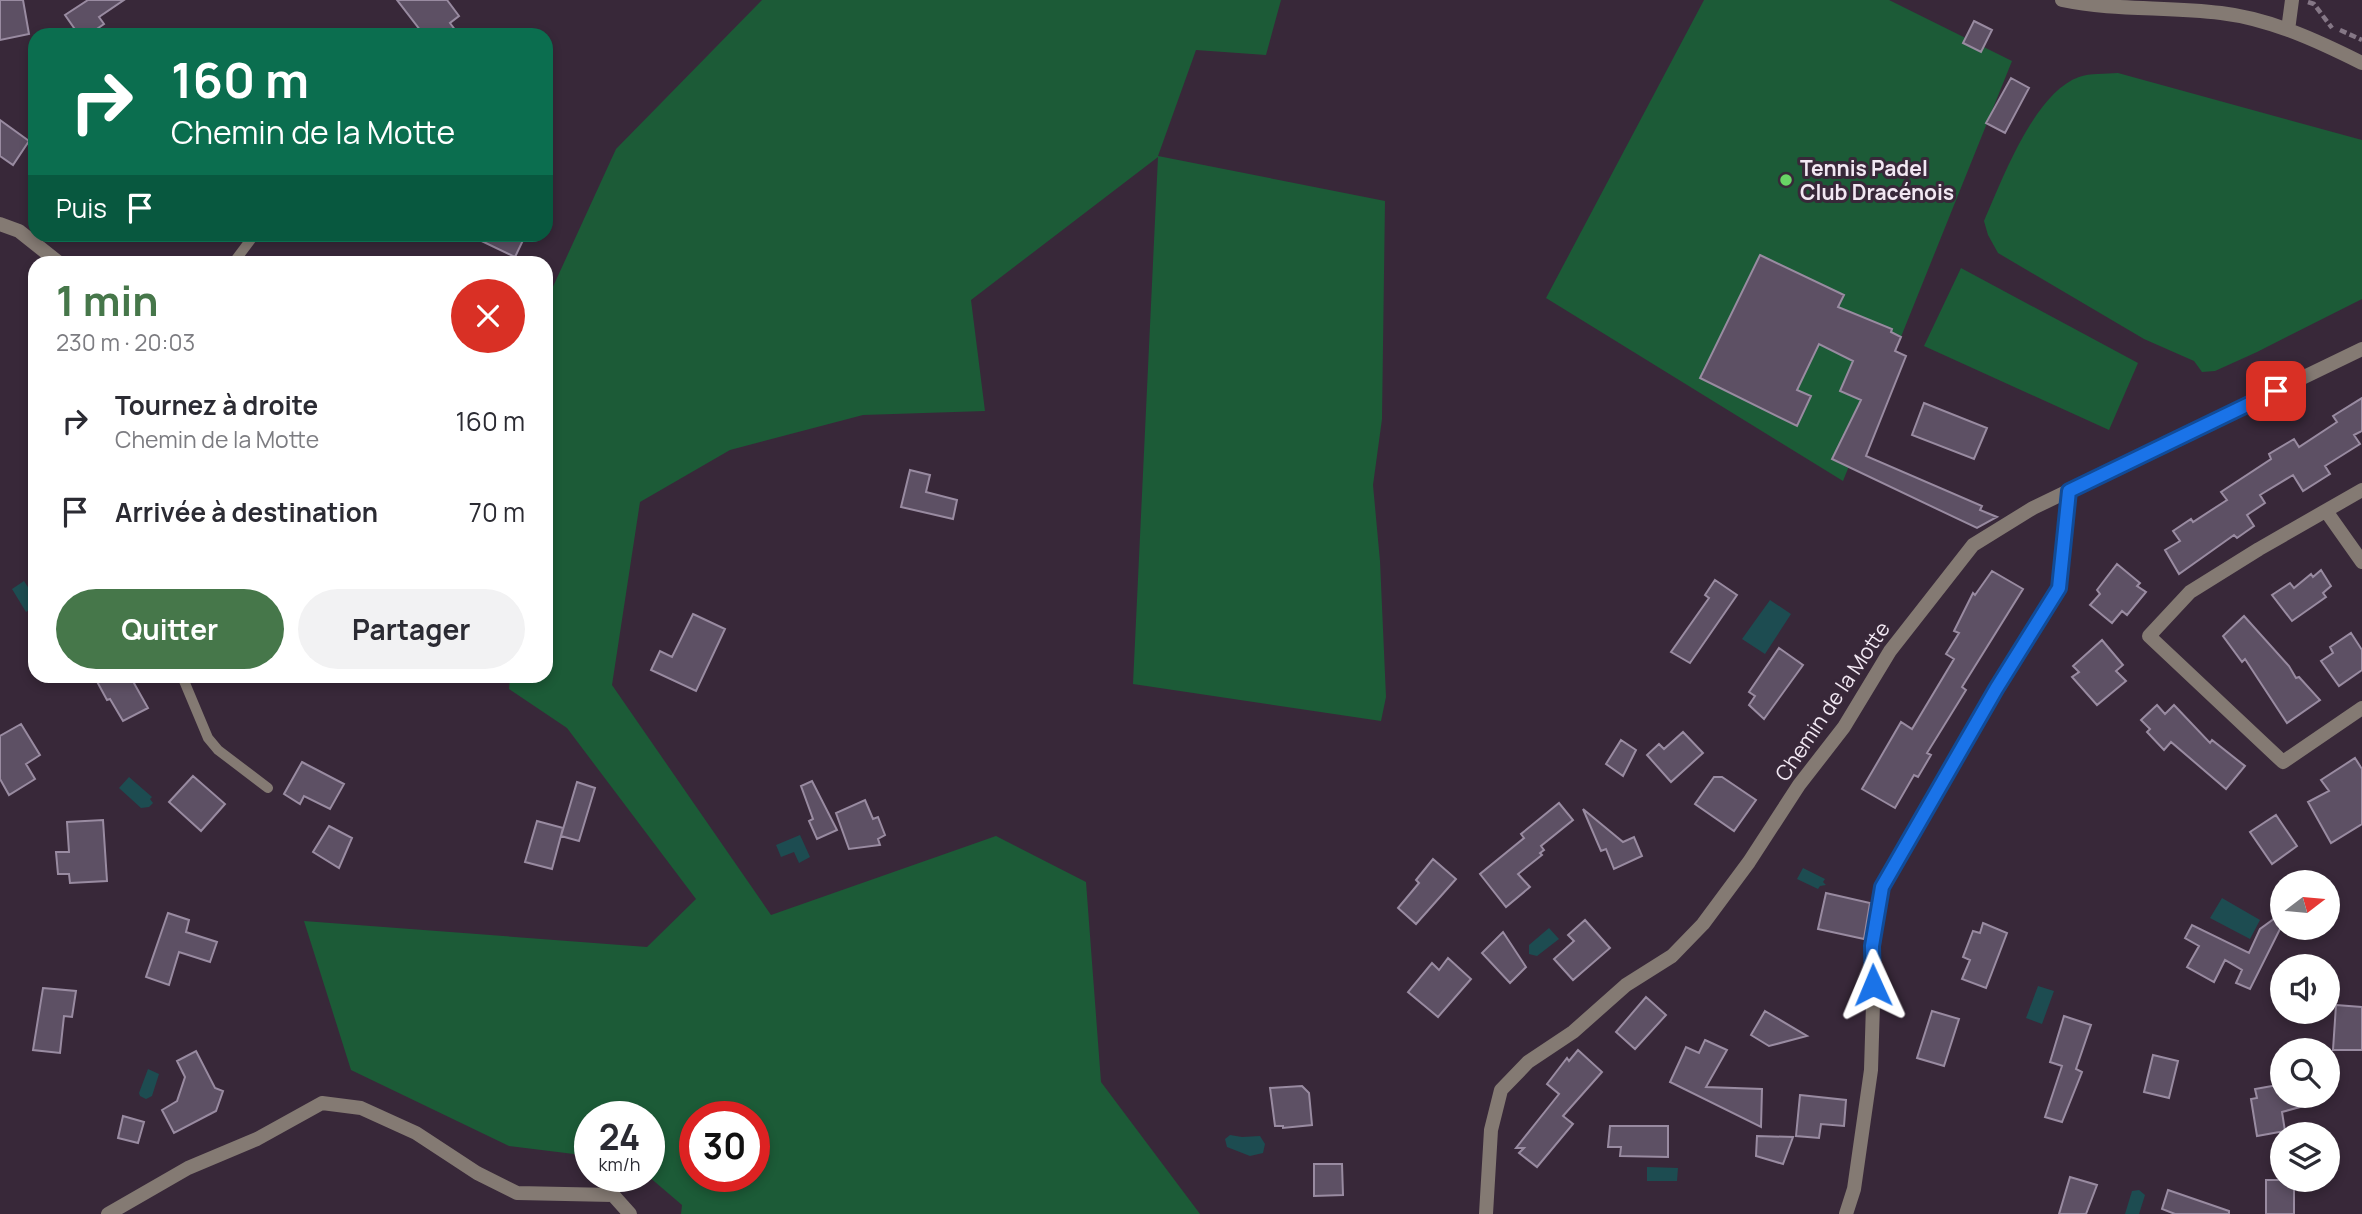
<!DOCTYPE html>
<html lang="fr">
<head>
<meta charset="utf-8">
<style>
	body { margin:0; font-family:Manrope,sans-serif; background:#f2f2f3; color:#2b2b33; height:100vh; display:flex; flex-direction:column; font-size:26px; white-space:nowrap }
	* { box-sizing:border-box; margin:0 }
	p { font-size:23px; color:#7c7c81 }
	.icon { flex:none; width:38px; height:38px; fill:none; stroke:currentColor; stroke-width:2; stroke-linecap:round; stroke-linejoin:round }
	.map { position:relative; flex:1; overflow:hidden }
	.sheet { position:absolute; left:28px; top:256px; width:525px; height:427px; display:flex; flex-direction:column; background:#fff; border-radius:21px; box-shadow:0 4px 10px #0003 }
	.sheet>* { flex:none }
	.banner { position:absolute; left:28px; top:28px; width:525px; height:214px; border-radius:21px; box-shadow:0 4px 10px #0003; background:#0b6e4f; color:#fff; overflow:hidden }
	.needle { width:46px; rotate:74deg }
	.controls { position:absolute; left:2270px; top:870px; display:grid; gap:14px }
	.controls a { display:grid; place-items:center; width:70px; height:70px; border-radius:50%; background:#fff; box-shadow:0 4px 10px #0003; font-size:35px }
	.speed { position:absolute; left:574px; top:1101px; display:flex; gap:14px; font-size:35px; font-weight:700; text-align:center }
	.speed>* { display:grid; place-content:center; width:91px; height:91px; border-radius:50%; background:#fff; box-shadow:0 4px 10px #0003; line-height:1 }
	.speed small { font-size:18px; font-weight:400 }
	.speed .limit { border:10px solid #d22; background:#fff; color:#111 }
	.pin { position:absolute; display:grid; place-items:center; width:60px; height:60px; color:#fff; margin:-30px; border-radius:14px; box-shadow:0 4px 10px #0006 }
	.me { position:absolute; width:77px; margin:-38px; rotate:359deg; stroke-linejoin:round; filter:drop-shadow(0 0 5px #0008) }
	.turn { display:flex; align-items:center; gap:24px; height:147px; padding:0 28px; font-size:32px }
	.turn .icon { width:91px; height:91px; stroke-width:2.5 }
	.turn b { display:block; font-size:49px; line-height:60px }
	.then { display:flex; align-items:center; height:66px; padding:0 28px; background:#0003; gap:14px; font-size:26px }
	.round { display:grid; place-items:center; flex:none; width:74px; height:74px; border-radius:37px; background:#f2f2f3 }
	.summary { display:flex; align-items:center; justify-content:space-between; height:119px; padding:0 28px }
	h1 { font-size:42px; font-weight:700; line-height:52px; color:#46774a }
	.primary-button { display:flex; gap:14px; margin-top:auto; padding:14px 28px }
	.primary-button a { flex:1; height:80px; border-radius:42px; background:#46774a; color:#fff; font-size:28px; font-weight:700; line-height:80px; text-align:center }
	.primary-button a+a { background:#f2f2f3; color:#2b2b33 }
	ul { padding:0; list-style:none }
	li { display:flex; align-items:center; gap:21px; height:91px; padding:0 28px }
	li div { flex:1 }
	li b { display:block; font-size:26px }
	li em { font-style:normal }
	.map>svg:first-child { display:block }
	.green { fill:#1c5b37; fill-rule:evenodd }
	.water { fill:#1d4c51 }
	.building { fill:#5d5064; stroke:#998ba1; stroke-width:2 }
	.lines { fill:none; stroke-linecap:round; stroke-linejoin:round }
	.path { stroke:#857786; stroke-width:4.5; stroke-dasharray:7 3.5; stroke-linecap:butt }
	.lane { stroke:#847a73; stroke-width:10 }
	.street { stroke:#847a73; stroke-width:14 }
	.route-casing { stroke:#114b97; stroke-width:18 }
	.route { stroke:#1a73e8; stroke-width:12 }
	.poi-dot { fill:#68d465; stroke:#382839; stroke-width:2.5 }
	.labels { text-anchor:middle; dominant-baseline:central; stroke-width:6; stroke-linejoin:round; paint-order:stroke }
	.poi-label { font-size:21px; font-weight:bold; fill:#f2e8f3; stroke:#382839; text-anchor:start }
	.street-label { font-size:21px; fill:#f2e8f3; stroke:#382839 }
</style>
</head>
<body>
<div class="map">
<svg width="2362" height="1214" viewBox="0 0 2362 1214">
	<rect width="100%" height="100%" fill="#382839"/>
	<!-- green -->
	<path class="green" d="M 762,0 L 1281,0 L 1266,55 L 1196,50 L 1158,156 L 1385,201 L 1382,419 L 1373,485 L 1380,561 L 1386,697 L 1381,721 L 1133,684 L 1158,157 L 971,300 L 985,411 L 863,415 L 730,450 L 640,502 L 612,685 L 771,915 L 996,836 L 1086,882 L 1101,1082 L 1200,1214 L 681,1214 L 682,1205 L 648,1176 L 649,1116 L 590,1116 L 590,1156 L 509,1146 L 351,1070 L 304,921 L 647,947 L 696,899 L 567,728 L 509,689 L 510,676 L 546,676 L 546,302 L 616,149 ZM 754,1116 L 754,1176 L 695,1176 L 695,1116 Z
		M 1704,0 L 1889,0 L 2012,61 L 1843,481 L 1546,298 Z
		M 2118,73 L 2362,140 L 2362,299 L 2257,352 L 2215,371 L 2202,372 L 2194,361 L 2144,339 L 1998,253 L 1988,235 L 1984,221 C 2002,180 2034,93 2079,77 C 2090,73 2106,74 2118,73 Z
		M 1961,268 L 2138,363 L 2109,430 L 1924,346 Z"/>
	<!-- water -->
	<path class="water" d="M 24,581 L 35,598 L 35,606 L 26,612 L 12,589 Z
		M 1770,600 L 1791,614 L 1765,654 L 1742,639 Z
		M 129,777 L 152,797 L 150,799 L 153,803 L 149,807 L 141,808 L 119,788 Z
		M 800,835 L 810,857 L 799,863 L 794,852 L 781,857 L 776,845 Z
		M 1803,868 L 1825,879 L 1823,882 L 1826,885 L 1820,886 L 1818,889 L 1797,879 Z
		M 2222,898 L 2260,920 L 2250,939 L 2210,918 Z
		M 1549,928 L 1559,939 L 1537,956 L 1529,954 L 1529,945 Z
		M 2038,986 L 2054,991 L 2042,1024 L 2026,1018 Z
		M 148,1069 L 159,1074 L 152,1096 L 146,1099 L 140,1096 L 139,1093 Z
		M 1230,1135 L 1242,1137 L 1260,1136 L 1265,1144 L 1263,1153 L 1250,1156 L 1227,1147 L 1225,1139 Z
		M 1647,1167 L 1678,1168 L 1677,1181 L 1647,1181 Z
		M 2139,1190 L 2145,1195 L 2139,1214 L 2125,1214 L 2132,1191 Z"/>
	<!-- building -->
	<path class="building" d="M 0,0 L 23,0 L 29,34 L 0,40 Z
		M 88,0 L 124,0 L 99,17 L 104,24 L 88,35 L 79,35 L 65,15 Z
		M 397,0 L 447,0 L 459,16 L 450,23 L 459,35 L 424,35 Z
		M 1974,21 L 1992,30 L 1981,52 L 1963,43 Z
		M 2011,78 L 2029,88 L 2005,133 L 1986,123 Z
		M 0,120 L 29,141 L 13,165 L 0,156 Z
		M 467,234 L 526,234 L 515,257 Z
		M 1760,255 L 1844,295 L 1838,307 L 1892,329 L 1891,332 L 1901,337 L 1895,351 L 1906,356 L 1866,456 L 1982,506 L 1980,510 L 1997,517 L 1977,528 L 1832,459 L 1861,400 L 1840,391 L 1853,361 L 1819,344 L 1797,390 L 1811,396 L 1797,426 L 1700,378 Z
		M 2362,398 L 2362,431 L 2354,435 L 2360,444 L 2325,466 L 2330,474 L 2303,491 L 2293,475 L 2260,495 L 2265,503 L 2247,515 L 2254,526 L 2237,538 L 2234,535 L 2179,574 L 2165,550 L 2180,541 L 2173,531 L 2191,519 L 2193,522 L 2227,500 L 2221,492 L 2271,459 L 2269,454 L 2294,439 L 2299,447 L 2337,422 L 2333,416 Z
		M 1924,403 L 1987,428 L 1974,459 L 1912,435 Z
		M 910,470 L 930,475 L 926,492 L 957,500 L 953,519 L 901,507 Z
		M 2117,564 L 2140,583 L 2137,586 L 2146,592 L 2127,615 L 2122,611 L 2112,623 L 2090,605 L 2100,594 L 2097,590 Z
		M 2321,570 L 2331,586 L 2323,593 L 2326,597 L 2292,621 L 2272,595 L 2290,583 L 2294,588 L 2311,574 L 2313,577 Z
		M 1992,571 L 2023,589 L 1962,687 L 1966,690 L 1927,753 L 1931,755 L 1918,777 L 1914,775 L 1895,808 L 1862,789 L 1901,722 L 1912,729 L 1954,659 L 1946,654 L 1959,633 L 1954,631 L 1973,593 L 1975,595 Z
		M 1715,580 L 1737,595 L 1690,663 L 1671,652 L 1709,598 L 1705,595 Z
		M 693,614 L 725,629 L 696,691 L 651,670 L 660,651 L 672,657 Z
		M 2244,616 L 2289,666 L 2296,678 L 2299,677 L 2320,700 L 2287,723 L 2245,659 L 2242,662 L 2223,636 Z
		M 2351,633 L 2362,650 L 2362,670 L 2339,686 L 2321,661 L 2333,653 L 2330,647 Z
		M 2102,640 L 2123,665 L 2116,671 L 2126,681 L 2097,705 L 2072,677 L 2079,672 L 2073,666 Z
		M 1779,648 L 1803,665 L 1764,719 L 1749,705 L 1755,696 L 1749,692 Z
		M 94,676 L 130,676 L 148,708 L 123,721 L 110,699 L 107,700 Z
		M 2157,705 L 2165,714 L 2174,705 L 2210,743 L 2212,740 L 2245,766 L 2226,789 L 2171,742 L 2164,750 L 2147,732 L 2150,729 L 2141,720 Z
		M 21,724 L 40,755 L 26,764 L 35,779 L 9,795 L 0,779 L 0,736 Z
		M 1683,732 L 1703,753 L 1671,782 L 1647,755 L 1659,744 L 1664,749 Z
		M 1621,740 L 1636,750 L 1623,776 L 1606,764 Z
		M 2355,758 L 2362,769 L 2362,824 L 2331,843 L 2308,802 L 2329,791 L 2321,780 Z
		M 302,762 L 344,784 L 330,809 L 304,796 L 300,804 L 284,794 Z
		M 193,776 L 225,804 L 201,831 L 169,802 Z
		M 1714,777 L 1722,777 L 1756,800 L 1734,831 L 1695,804 Z
		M 812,781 L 837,830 L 817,839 L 809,821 L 813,819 L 801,786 Z
		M 577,782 L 595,788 L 579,841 L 561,836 Z
		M 865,800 L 873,819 L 878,817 L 885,835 L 878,839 L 880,845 L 849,849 L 836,813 Z
		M 1559,803 L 1573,820 L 1541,846 L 1544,850 L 1540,853 L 1542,855 L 1518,874 L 1530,887 L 1506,907 L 1480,874 L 1524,838 L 1521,834 Z
		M 1583,809 L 1623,842 L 1634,837 L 1642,856 L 1614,869 L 1606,849 L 1601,851 Z
		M 2276,815 L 2297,846 L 2272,864 L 2250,832 Z
		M 103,820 L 107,881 L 70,883 L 69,874 L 58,874 L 56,852 L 69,852 L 67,822 Z
		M 537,821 L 563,828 L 552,869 L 525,862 Z
		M 329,826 L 352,838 L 339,868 L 313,852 Z
		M 1433,859 L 1456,879 L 1416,924 L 1398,908 L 1419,883 L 1416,880 Z
		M 1826,893 L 1870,903 L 1864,939 L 1818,929 Z
		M 168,913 L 189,920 L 186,932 L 217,942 L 210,962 L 179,952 L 169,985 L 146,977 Z
		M 2282,913 L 2282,925 L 2250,989 L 2236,983 L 2242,970 L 2225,960 L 2214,982 L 2187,967 L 2199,946 L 2185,938 L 2192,925 L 2249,953 L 2260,929 Z
		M 1585,920 L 1610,948 L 1573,980 L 1554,959 L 1574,941 L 1568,935 Z
		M 1983,923 L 2007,933 L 1986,988 L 1962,979 L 1970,960 L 1963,957 L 1973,931 L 1980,933 Z
		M 1503,932 L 1526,967 L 1510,983 L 1482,953 Z
		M 1448,958 L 1471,979 L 1438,1017 L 1408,992 L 1432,963 L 1439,970 Z
		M 43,988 L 76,991 L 72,1017 L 64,1016 L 60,1053 L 33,1050 Z
		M 1646,997 L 1666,1015 L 1635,1049 L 1616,1032 Z
		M 2336,1005 L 2362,1007 L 2362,1050 L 2333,1050 Z
		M 1765,1011 L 1807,1036 L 1769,1046 L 1751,1035 Z
		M 1932,1011 L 1959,1019 L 1944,1066 L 1917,1058 Z
		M 2064,1016 L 2091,1025 L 2076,1069 L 2082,1072 L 2062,1122 L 2045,1117 L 2062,1066 L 2050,1062 Z
		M 1705,1040 L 1727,1050 L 1706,1087 L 1762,1089 L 1761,1127 L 1670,1082 L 1686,1047 L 1699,1053 Z
		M 1578,1050 L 1602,1072 L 1563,1116 L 1573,1124 L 1537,1167 L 1519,1153 L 1524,1148 L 1516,1148 L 1559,1094 L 1547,1084 L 1567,1058 L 1569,1061 Z
		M 196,1051 L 215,1088 L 223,1091 L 216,1111 L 174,1133 L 162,1110 L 177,1101 L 185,1077 L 177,1061 Z
		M 2153,1055 L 2178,1061 L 2169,1098 L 2144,1092 Z
		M 2278,1085 L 2280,1096 L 2321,1096 L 2322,1101 L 2282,1112 L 2285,1131 L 2257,1136 L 2251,1099 L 2257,1098 L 2255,1089 Z
		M 1302,1086 L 1309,1093 L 1312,1125 L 1283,1128 L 1283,1126 L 1275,1126 L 1270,1088 Z
		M 1800,1095 L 1846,1100 L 1844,1126 L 1821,1124 L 1819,1138 L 1796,1136 Z
		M 123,1116 L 144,1122 L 138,1143 L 118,1138 Z
		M 1610,1126 L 1668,1126 L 1668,1157 L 1620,1156 L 1621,1147 L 1608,1147 Z
		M 1757,1136 L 1793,1137 L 1783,1164 L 1756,1156 Z
		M 1314,1164 L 1342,1164 L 1343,1195 L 1314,1196 Z
		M 2070,1177 L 2097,1185 L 2086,1214 L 2059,1214 Z
		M 2266,1180 L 2294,1180 L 2294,1214 L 2266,1214 Z
		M 2168,1190 L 2229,1211 L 2229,1214 L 2175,1214 L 2162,1209 Z"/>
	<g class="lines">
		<!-- path -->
		<path class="path" d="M 2308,2 L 2314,4 L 2332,28
			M 2340,30 L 2362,40"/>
		<!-- lane -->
		<path class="lane" d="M 234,262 L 255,234
			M 182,676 L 208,738 L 218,750 L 268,788"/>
		<!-- street -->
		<path class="street" d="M 2062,0 C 2114,11 2168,6 2221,13 C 2271,19 2318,41 2362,63
			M 2288,30 L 2292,0
			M 0,224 L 19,231 L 58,262
			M 2362,490 L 2259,549 L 2190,592 L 2149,636 L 2283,762 L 2362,708
			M 2326,511 L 2362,562
			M 108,1214 L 188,1168 L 257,1139 L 322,1103 L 361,1108 L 416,1133 L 477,1173 L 517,1193 L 613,1195 L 630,1214
			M 1486,1214 L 1491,1130 L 1501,1090 L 1528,1062 L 1573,1032 L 1626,985 L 1672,956 L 1703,924 L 1749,862 L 1799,785 L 1844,727 L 1890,651 L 1973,545 L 2033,508 L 2362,349
			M 1846,1214 L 1854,1189 L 1871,1070 L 1873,1004 L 1872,946 L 1882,887 L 1996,689 L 2059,588 L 2069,491"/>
	</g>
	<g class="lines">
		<!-- route casing -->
		<g class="route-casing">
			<path id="route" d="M 1873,985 L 1872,946 L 1882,887 L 1996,689 L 2059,588 L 2069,491 L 2276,391"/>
		</g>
		<!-- route -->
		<use href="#route" class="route"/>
	</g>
	<!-- markers -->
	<circle class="poi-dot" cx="1786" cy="180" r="7"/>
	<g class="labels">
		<!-- poi labels -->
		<g class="poi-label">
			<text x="1800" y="168">Tennis Padel<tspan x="1800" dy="24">Club Dracénois</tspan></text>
		</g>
		<!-- street labels -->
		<g class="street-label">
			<text transform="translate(1832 701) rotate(-56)">Chemin de la Motte</text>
		</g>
	</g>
</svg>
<div class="controls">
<a><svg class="needle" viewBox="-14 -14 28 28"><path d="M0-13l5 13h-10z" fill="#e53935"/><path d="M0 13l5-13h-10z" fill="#7c7c81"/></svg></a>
<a><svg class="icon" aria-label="sound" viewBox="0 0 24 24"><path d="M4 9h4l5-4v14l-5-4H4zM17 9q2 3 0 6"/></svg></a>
<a><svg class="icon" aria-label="search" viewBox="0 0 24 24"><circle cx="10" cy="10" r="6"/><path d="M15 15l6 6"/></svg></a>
<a><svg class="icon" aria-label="layers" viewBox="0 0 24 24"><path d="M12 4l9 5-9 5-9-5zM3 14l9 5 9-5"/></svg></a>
</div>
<div class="speed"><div>24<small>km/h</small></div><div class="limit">30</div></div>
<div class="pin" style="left:2276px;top:391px;background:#d93025"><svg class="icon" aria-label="arrive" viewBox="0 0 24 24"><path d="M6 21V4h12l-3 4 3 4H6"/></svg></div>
<svg class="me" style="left:1873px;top:985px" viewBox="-20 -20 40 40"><path d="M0-17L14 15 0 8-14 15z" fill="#1a73e8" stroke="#fff" stroke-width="4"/></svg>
<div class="banner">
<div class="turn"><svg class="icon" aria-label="right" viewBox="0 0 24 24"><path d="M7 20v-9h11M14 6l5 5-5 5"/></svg><div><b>160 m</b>Chemin de la Motte</div></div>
<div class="then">Puis<svg class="icon" aria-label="arrive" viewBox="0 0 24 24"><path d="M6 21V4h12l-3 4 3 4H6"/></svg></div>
</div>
<section class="sheet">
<div class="summary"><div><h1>1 min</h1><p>230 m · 20:03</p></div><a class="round" style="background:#d93025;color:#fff"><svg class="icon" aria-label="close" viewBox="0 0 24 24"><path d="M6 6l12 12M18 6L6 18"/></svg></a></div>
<ul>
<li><svg class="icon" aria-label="right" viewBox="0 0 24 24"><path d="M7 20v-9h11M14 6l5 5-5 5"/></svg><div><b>Tournez à droite</b><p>Chemin de la Motte</p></div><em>160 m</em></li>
<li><svg class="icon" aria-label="arrive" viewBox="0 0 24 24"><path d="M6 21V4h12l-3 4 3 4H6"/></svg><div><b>Arrivée à destination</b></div><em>70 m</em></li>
</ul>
<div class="primary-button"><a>Quitter</a><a>Partager</a></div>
</section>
</div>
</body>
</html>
